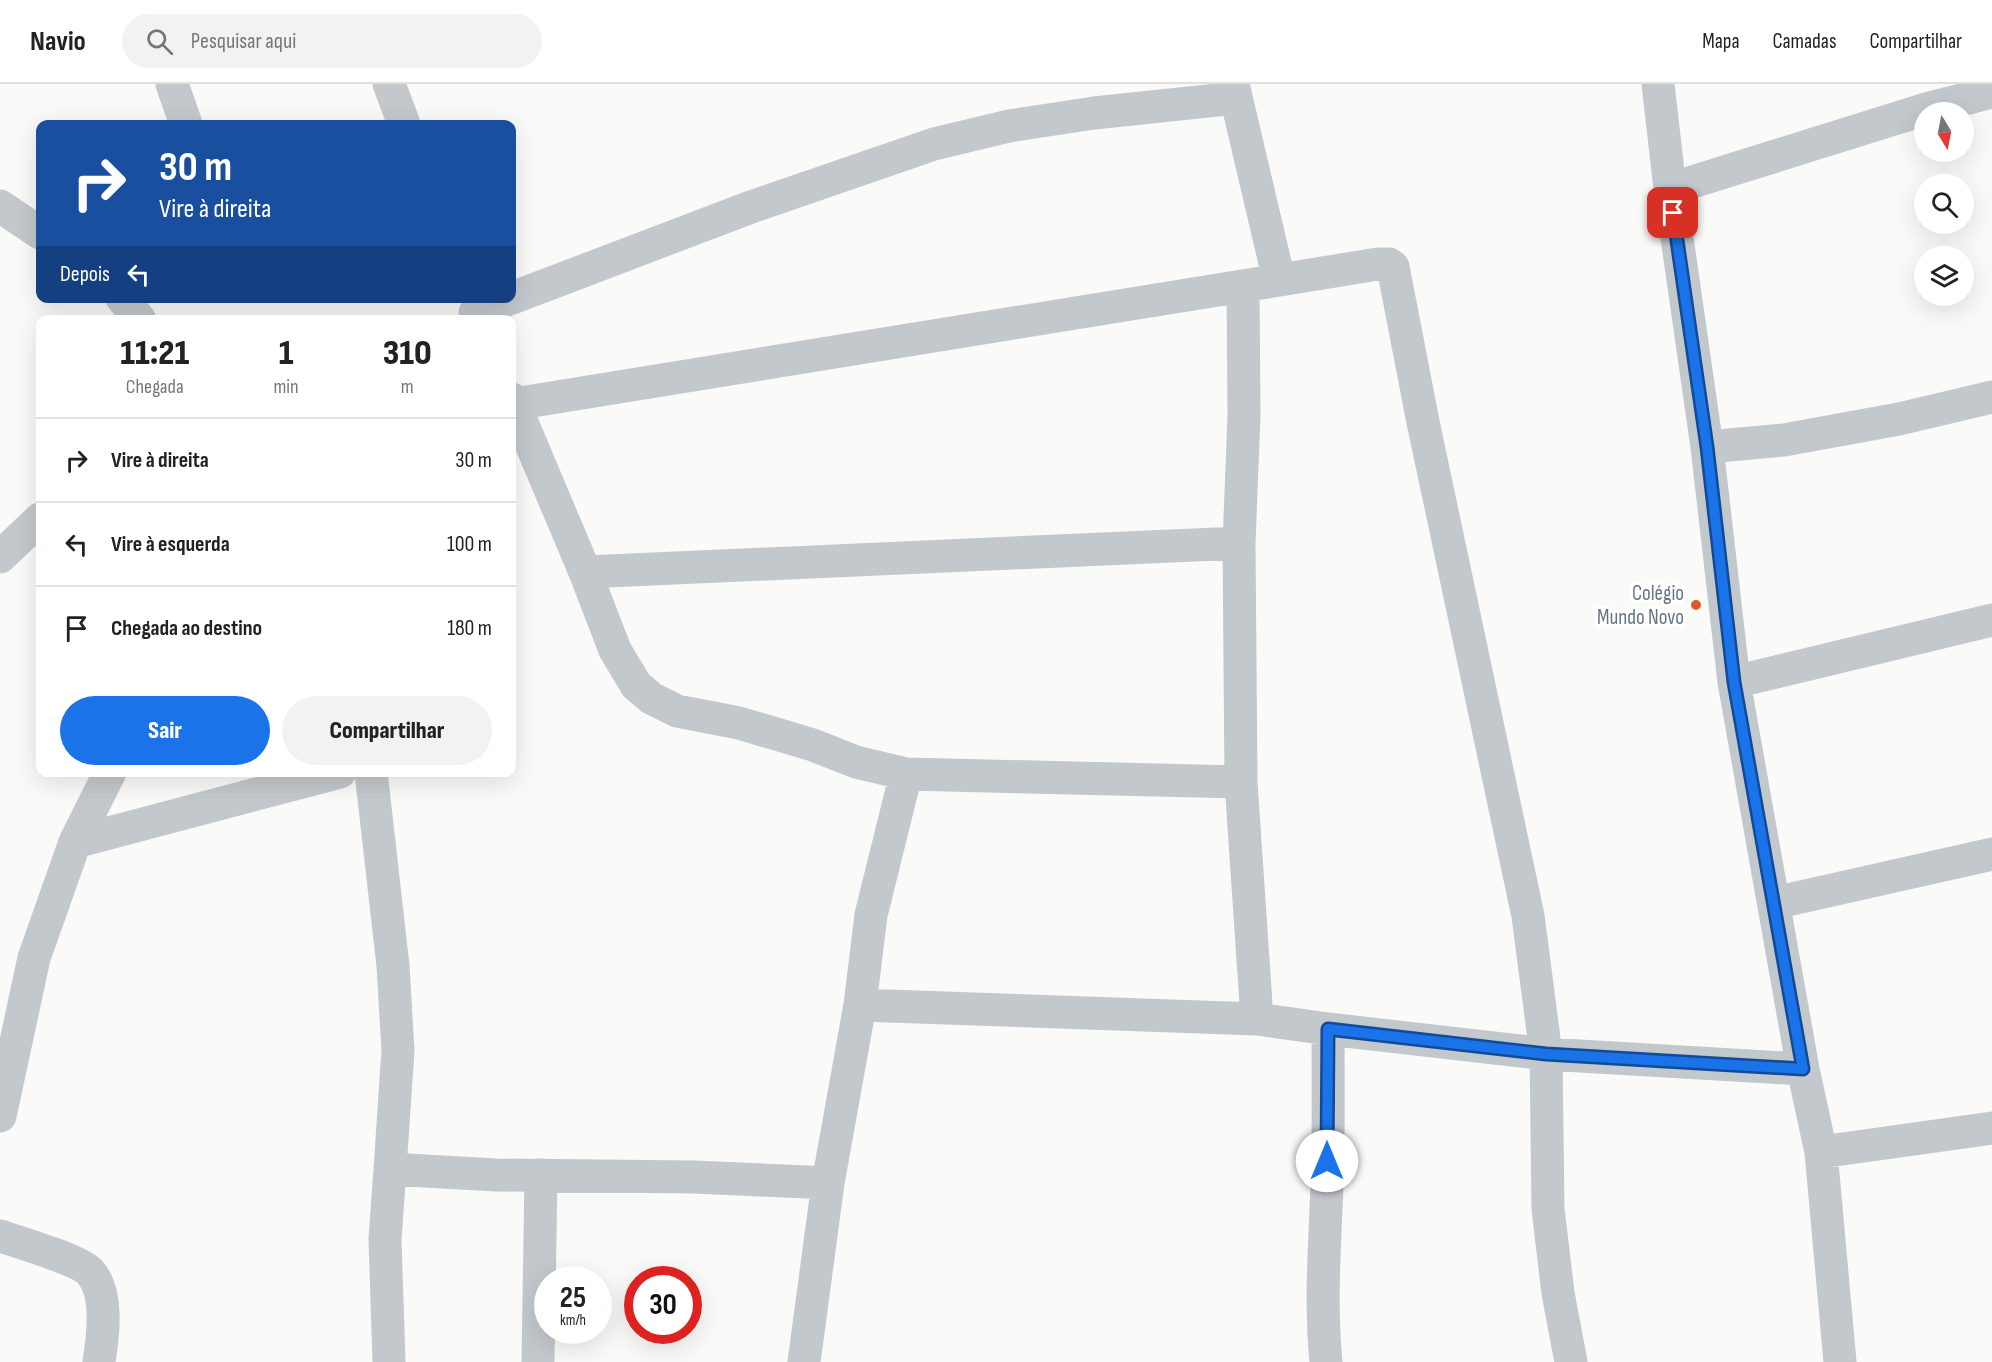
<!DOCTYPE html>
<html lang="pt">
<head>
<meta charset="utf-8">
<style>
	body { margin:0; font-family:"Sofia Sans Condensed",sans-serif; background:#f2f2f2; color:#222; height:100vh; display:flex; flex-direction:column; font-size:22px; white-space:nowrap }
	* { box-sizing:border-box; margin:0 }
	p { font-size:20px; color:#767676 }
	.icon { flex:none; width:33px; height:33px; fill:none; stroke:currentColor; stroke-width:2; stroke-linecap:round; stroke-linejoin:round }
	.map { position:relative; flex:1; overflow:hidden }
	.sheet { position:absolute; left:36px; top:231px; width:480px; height:462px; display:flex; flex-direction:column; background:#fff; border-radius:12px; box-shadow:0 6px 24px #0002 }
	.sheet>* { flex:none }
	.banner { position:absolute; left:36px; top:36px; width:480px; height:183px; border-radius:12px; box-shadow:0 6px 24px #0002; background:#1a4fa0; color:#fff; overflow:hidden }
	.needle { width:39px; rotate:170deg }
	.fabs { position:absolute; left:1914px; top:18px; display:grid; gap:12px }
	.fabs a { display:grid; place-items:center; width:60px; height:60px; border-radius:50%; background:#fff; box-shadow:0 6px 24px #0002; font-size:30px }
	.speed { position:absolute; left:534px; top:1182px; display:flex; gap:12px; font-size:30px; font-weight:700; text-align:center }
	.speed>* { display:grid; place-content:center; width:78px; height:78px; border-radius:50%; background:#fff; box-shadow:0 6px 24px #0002; line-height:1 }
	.speed small { font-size:15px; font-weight:400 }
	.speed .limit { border:9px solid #d22; background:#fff; color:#111 }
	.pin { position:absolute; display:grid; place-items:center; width:51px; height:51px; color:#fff; margin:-26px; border-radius:12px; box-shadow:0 3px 9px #0006 }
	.me { position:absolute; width:66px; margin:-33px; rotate:0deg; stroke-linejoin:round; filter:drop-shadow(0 0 4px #0008) }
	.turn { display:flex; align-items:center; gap:21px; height:126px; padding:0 24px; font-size:27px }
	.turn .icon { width:78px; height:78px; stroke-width:2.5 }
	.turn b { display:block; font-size:42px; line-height:51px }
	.then { display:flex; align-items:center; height:57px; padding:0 24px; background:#0003; gap:12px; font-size:22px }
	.eta { display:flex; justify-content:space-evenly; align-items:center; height:102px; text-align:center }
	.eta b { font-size:36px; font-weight:800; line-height:42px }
	.cta { display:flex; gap:12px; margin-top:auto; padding:12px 24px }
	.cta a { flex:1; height:69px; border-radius:36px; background:#1a73e8; color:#fff; font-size:24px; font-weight:800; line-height:69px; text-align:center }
	.cta a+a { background:#f2f2f2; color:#222 }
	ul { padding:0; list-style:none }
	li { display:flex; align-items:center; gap:18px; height:84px; padding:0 24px; border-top:2px solid #e0e0e0 }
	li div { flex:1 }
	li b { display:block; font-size:22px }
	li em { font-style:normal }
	header { display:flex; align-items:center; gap:36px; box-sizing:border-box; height:84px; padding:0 30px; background:#fff; border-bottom:2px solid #e0e0e0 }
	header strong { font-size:28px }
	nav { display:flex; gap:33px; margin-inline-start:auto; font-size:21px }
	.search { width:420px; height:54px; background:#f2f2f2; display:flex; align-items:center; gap:15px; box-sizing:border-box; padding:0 21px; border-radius:33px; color:#767676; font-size:22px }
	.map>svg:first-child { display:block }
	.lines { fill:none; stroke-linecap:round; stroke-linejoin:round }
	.street { stroke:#c3c8cc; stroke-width:33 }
	.route-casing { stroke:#114b97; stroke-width:15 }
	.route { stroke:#1a73e8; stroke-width:10 }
	.poi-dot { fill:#e4572e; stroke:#fff; stroke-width:2 }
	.labels { text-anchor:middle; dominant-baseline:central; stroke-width:6; stroke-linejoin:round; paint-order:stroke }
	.poi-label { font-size:21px; fill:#657683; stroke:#fff; text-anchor:end }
</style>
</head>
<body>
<header>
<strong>Navio</strong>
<div class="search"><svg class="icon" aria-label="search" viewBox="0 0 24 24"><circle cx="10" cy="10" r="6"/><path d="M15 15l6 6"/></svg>Pesquisar aqui</div>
<nav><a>Mapa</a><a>Camadas</a><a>Compartilhar</a></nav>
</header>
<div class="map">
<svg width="1992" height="1278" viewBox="0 0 1992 1278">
	<rect width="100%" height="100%" fill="#fafaf8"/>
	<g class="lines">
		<!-- street -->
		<path class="street" d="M 172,0 L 186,40
			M 389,0 L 404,40
			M 1233,0 L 1279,196
			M 1658,0 L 1670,105 L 1707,363 L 1734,598 L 1803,985 L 1821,1068 L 1840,1278
			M 1670,105 L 1926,25 L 1992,8
			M 0,122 L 40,149
			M 1243,202 L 1244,332 L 1239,459 L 1241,698 L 1257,935
			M 122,214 L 140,236
			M 512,214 L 751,123 L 934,60 L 1009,42 L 1094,29 L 1236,14
			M 475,229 L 511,214
			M 512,315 L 585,488 L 615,566 L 636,601 L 651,614 L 677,627 L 739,639 L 813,661 L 856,678 L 906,690 L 1241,698
			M 514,320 L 1378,180 L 1389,180 L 1393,183 L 1423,338 L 1528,832 L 1546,970 L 1548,1125 L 1558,1209 L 1571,1278
			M 1707,363 L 1784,356 L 1899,335 L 1992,313
			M 0,473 L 40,435
			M 585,488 L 1239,459
			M 1734,598 L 1992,536
			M 371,688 L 393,882 L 398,966 L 390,1085
			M 75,758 L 340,688
			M 1774,819 L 1992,770
			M 860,921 L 1257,935 L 1328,945 L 1546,970 L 1803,985
			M 0,1032 L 34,874 L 75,758 L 110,688
			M 1821,1068 L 1992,1044
			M 0,1152 C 18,1158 79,1176 90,1188 C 109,1209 103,1252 99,1278
			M 389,1278 L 385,1155 L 390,1085 L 496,1091 L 694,1093 L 828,1099
			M 538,1278 L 541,1091
			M 804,1278 L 828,1099 L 860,921 L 871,831 L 906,690
			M 1326,1278 C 1320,1217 1325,1161 1327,1100 C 1329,1049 1328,997 1328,945"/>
	</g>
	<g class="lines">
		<!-- route casing -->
		<g class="route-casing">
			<path id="route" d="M 1327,1077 L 1328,945 L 1546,970 L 1803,985 L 1734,598 L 1707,363 L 1673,129"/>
		</g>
		<!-- route -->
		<use href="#route" class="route"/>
	</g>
	<!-- markers -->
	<circle class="poi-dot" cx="1696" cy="521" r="6"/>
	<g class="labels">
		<!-- poi labels -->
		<g class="poi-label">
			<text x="1684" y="509">Colégio<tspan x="1684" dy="24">Mundo Novo</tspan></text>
		</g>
	</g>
</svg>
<div class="fabs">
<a><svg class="needle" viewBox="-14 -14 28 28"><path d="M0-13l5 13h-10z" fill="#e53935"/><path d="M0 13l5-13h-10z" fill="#767676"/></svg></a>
<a><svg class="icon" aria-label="search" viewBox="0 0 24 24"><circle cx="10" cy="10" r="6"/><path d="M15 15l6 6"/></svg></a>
<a><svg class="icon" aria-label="layers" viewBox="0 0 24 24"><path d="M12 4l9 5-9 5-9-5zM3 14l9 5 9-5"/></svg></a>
</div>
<div class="speed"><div>25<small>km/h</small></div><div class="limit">30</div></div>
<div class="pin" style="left:1673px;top:129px;background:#d93025"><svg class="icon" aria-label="arrive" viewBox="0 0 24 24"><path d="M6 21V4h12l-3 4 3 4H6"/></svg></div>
<svg class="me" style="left:1327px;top:1077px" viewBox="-20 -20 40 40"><circle r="19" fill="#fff"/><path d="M0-13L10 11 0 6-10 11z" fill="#1a73e8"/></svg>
<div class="banner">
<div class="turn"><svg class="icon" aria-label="right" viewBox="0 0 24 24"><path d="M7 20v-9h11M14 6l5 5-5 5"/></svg><div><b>30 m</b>Vire à direita</div></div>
<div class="then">Depois<svg class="icon" aria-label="left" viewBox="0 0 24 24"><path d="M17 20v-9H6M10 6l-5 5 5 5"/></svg></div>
</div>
<section class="sheet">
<div class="eta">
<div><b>11:21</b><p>Chegada</p></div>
<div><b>1</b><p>min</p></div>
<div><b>310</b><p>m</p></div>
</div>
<ul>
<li><svg class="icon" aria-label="right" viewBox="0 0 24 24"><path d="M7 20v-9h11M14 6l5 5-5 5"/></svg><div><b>Vire à direita</b></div><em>30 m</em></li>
<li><svg class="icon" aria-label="left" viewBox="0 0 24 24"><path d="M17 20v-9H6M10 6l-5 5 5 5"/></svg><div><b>Vire à esquerda</b></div><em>100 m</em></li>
<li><svg class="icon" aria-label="arrive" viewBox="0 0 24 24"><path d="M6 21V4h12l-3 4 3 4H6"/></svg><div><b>Chegada ao destino</b></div><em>180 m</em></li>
</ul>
<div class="cta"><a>Sair</a><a>Compartilhar</a></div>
</section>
</div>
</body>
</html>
